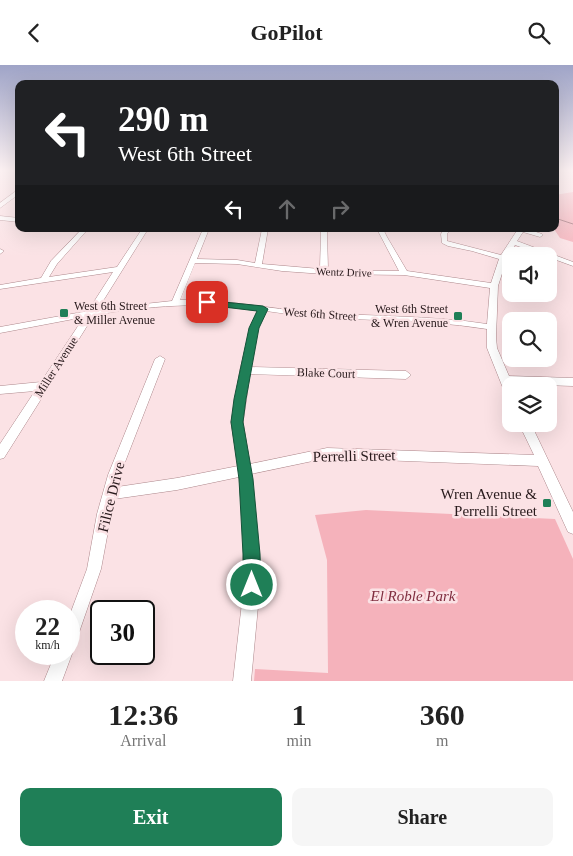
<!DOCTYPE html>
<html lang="en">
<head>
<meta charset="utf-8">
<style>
	body { margin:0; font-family:Georgia,serif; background:#f6f6f6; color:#222; height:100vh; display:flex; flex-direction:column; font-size:19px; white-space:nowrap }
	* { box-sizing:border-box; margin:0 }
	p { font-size:16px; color:#767676 }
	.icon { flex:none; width:28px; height:28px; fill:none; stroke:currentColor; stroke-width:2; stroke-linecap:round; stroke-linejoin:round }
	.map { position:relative; height:616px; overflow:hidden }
	.panel { display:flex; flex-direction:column; background:#fff; flex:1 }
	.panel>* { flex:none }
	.guide { position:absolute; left:15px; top:15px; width:544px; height:152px; border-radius:10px; box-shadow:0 5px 20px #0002; background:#202124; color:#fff; overflow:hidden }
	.buttons { position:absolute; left:502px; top:182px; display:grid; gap:10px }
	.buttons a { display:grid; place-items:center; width:55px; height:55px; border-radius:10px; background:#fff; box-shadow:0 5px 20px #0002; font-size:25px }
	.speed { position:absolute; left:15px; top:535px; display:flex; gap:10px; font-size:25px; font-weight:700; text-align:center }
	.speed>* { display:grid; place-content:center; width:65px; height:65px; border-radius:50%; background:#fff; box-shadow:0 5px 20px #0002; line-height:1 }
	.speed small { font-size:12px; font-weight:400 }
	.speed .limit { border:2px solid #111; border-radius:8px; background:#fff; color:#111 }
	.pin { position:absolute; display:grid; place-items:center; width:42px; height:42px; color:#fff; margin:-21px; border-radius:10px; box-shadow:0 2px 8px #0006 }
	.me { position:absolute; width:55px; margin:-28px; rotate:0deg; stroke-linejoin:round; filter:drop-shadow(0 0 4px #0008) }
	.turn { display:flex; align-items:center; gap:18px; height:105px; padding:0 20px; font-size:22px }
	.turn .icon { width:65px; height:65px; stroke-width:2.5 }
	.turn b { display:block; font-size:35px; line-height:42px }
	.lanes { display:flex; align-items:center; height:48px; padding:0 20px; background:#0003; justify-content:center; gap:25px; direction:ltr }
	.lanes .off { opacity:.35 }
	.eta { display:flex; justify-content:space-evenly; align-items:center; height:85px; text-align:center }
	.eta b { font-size:30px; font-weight:600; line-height:35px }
	.action { display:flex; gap:10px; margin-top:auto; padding:10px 20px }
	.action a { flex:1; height:58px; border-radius:10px; background:#1f7f57; color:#fff; font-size:20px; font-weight:600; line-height:58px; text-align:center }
	.action a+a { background:#f6f6f6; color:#222 }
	header { display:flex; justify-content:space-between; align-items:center; height:65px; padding:0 20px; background:#fff; font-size:22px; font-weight:600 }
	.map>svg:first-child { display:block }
	.green { fill:#f5b2bb }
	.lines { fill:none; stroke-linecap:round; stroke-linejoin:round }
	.stream { stroke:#9e6970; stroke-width:1 }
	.minor-casing { stroke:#ad878b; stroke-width:1 }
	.minor { fill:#fff; fill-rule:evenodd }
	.route { fill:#1f7f57; stroke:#145339 }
	.poi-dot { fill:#1f7f57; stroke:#fbe2e5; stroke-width:2 }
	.labels { text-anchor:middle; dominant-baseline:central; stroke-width:5; stroke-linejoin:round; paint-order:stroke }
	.far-street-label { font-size:11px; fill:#27191b; stroke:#fbe2e5 }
	.poi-label { font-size:12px; fill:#27191b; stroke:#fbe2e5; text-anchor:start }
	.street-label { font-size:12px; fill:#27191b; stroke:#fbe2e5 }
	.near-street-label { font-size:15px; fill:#27191b; stroke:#fbe2e5 }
	.near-poi-label { font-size:15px; fill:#27191b; stroke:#fbe2e5; text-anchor:end }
	.near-park-label { font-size:15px; font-style:italic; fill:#802d3f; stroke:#fbe2e5 }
</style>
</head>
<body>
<header><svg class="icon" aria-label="back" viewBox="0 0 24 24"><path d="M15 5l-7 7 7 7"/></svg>GoPilot<svg class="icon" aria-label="search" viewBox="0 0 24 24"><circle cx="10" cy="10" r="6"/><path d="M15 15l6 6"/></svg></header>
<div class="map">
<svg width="573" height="616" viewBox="0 0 573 616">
	<rect width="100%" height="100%" fill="#fbe2e5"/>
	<!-- green -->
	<path class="green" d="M 573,127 L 573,177 L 560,173 L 554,164 L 555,130 Z
		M 366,445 L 555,454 L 573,494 L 573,616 L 254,616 L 255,604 L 328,608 L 327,495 L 315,450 Z"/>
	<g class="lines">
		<!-- stream -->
		<path class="stream" d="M 555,153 L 573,159"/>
		<!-- minor casing -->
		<g class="minor-casing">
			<path id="minor" d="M 19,124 L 19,129 L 0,143 L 0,138 Z
				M 0,151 L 19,153 L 19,157 L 0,155 Z
				M 82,164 L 88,164 L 57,199 L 49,212 L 117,202 L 142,164 L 148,164 L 98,244 L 172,236 L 203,164 L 209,164 L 197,194 L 237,195 L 255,198 L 262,164 L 268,164 L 262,199 L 320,204 L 321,166 L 324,164 L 327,166 L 328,205 L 399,206 L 378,166 L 379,164 L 385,164 L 384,166 L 387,172 L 407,206 L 491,218 L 499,194 L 472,186 L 448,181 L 442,178 L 441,169 L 444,164 L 450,164 L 447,169 L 447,176 L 501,190 L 518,164 L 527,164 L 542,169 L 543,170 L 540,172 L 523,167 L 517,176 L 573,197 L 573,201 L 515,180 L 507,193 L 498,221 L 496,272 L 497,283 L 509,311 L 573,313 L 573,321 L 512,319 L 511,334 L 507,333 L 487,283 L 487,264 C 414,252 339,258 266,246 L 258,263 L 251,302 L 406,306 L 411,310 L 406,314 L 250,309 L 243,357 L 250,399 L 327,383 L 534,390 L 519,359 L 531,359 L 573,447 L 573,469 L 568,467 L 538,401 L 327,393 L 251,409 L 259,489 L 260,520 L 251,616 L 233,616 L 244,520 L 245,489 L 239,412 L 177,425 L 114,434 L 101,504 L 75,579 L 69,581 L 69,552 L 87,504 L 97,449 L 108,410 L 155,294 L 160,291 L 165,294 L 120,410 L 117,422 L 177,413 L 238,401 L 231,357 L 240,305 L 250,263 L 258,245 C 203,236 149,241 94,250 L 4,393 L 0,394 L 0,379 L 35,326 L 0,329 L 0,321 L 41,317 L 84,252 L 0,268 L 0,262 L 88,246 L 113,207 L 0,224 L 0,220 L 41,213 L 51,196 ZM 195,198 L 237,199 L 282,206 L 324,209 L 404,210 L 490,223 L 487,259 C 429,250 371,252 313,247 C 267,244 227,234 180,235 Z
				M 0,184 L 4,186 L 0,189 Z
				M 69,583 L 72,589 L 62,616 L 44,616 L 55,589 L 69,589 Z"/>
		</g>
		<!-- minor -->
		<use href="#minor" class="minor"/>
	</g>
	<!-- sky -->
	<linearGradient id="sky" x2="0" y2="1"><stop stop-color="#9fa4c7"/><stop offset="0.55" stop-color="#fdf2f3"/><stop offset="1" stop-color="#fdf2f3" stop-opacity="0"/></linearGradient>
	<rect width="573" height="192" fill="url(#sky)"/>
	<!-- route -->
	<path class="route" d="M 204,235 L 263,241 L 268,244 L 259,263 L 246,334 L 243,357 L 253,414 L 260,489 L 261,520 L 258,526 L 252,529 L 246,526 L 243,520 L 243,489 L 239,414 L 231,357 L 234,334 L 249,263 L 257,246 L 207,240 L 202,237 Z"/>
	<!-- markers -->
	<g class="poi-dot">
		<rect x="59" y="243" width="10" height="10" rx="2.5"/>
		<rect x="453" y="246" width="10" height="10" rx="2.5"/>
		<rect x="542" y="433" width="10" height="10" rx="2.5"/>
	</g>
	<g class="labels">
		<!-- far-street labels -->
		<g class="far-street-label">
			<text transform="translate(344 207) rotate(2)">Wentz Drive</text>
		</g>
		<!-- poi labels -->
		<g class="poi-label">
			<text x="74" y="241">West 6th Street<tspan x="74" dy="14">&amp; Miller Avenue</tspan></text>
			<text x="448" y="244" text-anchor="end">West 6th Street<tspan x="448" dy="14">&amp; Wren Avenue</tspan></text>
		</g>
		<!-- street labels -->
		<g class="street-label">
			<text transform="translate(320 249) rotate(4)">West 6th Street</text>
			<text transform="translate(56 302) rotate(-57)">Miller Avenue</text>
			<text transform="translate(326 308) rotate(2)">Blake Court</text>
		</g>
		<!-- near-street labels -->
		<g class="near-street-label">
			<text transform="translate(354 391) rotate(-1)">Perrelli Street</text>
			<text transform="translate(111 432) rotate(-76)">Filice Drive</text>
		</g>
		<!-- near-poi labels -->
		<g class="near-poi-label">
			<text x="537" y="429">Wren Avenue &amp;<tspan x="537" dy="17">Perrelli Street</tspan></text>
		</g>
		<!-- near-park labels -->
		<g class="near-park-label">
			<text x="413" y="531">El Roble Park</text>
		</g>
	</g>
</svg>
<div class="buttons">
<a><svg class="icon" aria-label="sound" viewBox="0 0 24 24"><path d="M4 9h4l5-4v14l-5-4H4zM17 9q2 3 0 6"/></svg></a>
<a><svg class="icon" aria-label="search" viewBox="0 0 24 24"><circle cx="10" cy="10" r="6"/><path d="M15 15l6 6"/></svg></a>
<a><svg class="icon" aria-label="layers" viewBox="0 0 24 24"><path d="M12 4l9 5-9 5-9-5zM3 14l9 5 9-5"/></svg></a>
</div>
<div class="speed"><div>22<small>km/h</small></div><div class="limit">30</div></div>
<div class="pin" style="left:207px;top:237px;background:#d93025"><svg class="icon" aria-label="arrive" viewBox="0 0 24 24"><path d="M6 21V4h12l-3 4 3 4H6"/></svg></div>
<svg class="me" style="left:252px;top:520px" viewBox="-20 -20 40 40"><circle r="17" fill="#1f7f57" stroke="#fff" stroke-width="3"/><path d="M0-11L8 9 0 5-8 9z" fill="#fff"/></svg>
<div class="guide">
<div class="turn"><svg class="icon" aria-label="left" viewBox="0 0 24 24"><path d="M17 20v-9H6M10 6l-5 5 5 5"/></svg><div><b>290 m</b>West 6th Street</div></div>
<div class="lanes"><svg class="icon" aria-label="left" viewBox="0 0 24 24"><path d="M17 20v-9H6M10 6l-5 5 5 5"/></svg><svg class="icon off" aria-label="ahead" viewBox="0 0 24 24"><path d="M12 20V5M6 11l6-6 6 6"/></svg><svg class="icon off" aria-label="right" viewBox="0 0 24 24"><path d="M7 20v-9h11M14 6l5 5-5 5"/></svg></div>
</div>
</div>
<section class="panel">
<div class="eta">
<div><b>12:36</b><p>Arrival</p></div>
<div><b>1</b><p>min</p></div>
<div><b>360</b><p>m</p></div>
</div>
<div class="action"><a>Exit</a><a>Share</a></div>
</section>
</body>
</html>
